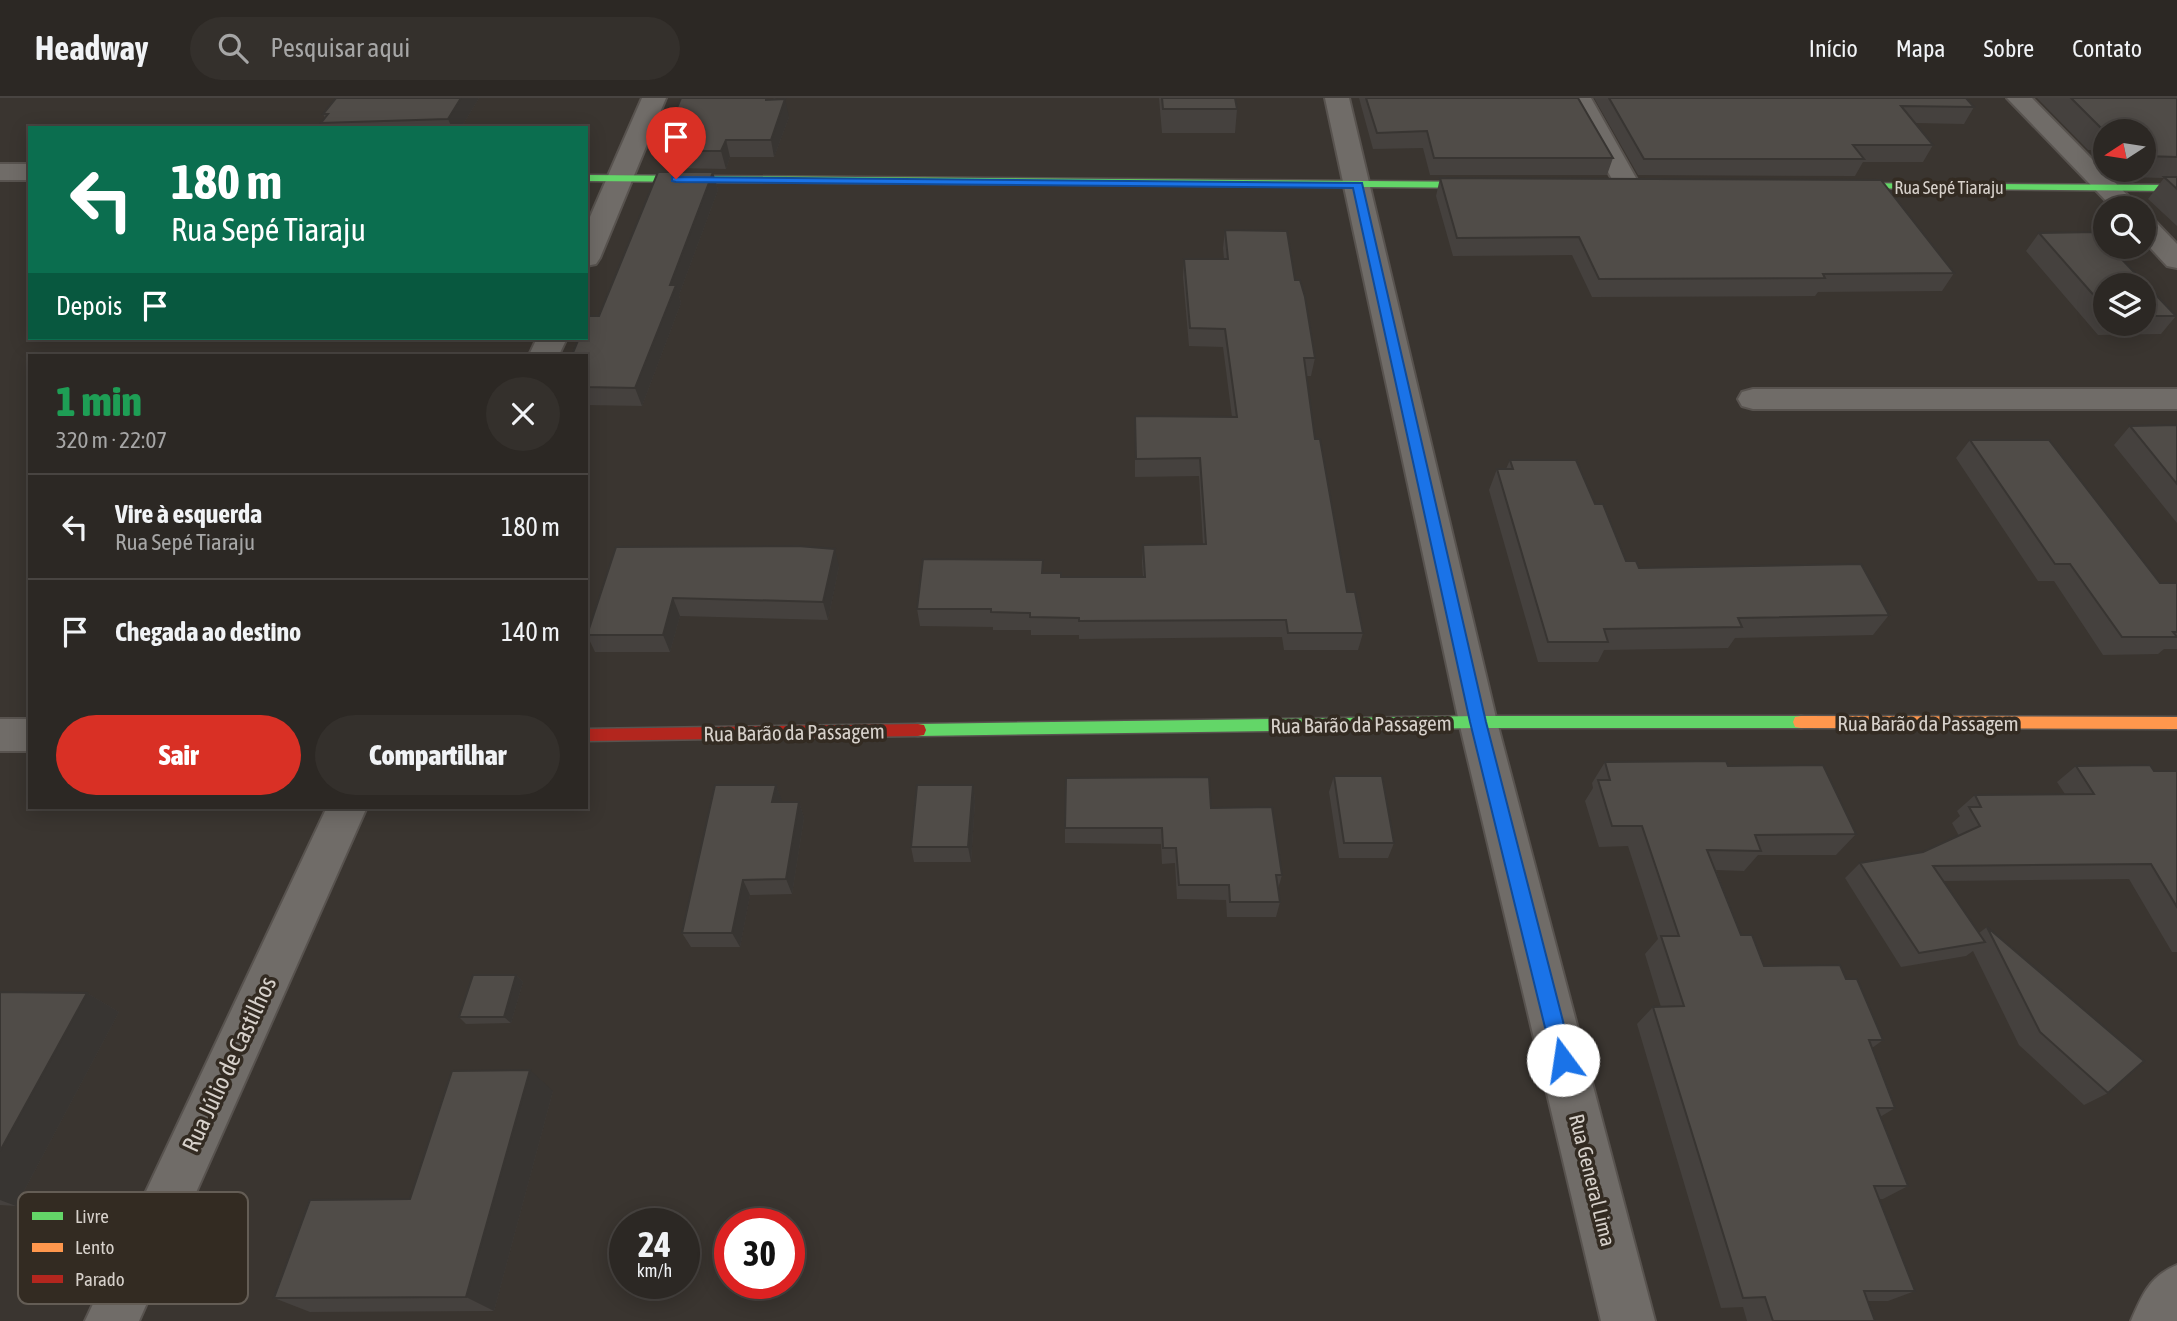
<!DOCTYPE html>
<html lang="pt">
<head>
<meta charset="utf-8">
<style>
	body { margin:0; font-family:"Asap Condensed",sans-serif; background:#34302c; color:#f1f3f6; height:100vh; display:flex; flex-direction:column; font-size:26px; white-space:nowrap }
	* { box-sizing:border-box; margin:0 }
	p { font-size:23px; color:#a6a6a6 }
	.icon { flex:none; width:38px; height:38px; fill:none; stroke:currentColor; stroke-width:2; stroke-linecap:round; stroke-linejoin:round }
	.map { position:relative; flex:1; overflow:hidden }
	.sheet { position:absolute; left:28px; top:256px; width:560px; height:455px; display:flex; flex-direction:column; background:#2c2824; border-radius:0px; box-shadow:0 4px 18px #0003,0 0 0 2px #484441 }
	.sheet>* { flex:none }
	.banner { position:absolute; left:28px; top:28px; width:560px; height:214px; border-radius:0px; box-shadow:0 4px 18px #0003,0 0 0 2px #484441; background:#0b6e4f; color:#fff; overflow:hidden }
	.needle { width:46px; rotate:258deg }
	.controls { position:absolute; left:2093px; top:21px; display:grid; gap:14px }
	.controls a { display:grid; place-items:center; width:63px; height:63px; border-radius:50%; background:#2c2824; box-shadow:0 4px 18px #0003,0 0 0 2px #484441; font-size:35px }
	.speed { position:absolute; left:609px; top:1110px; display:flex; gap:14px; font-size:35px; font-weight:700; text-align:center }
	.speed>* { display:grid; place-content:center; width:91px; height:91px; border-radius:50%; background:#2c2824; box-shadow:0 4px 18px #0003,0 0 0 2px #484441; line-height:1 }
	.speed small { font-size:18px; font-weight:400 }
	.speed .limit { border:10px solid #d22; background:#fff; color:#111 }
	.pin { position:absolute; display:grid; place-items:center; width:60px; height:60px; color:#fff; margin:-72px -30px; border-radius:50% 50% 50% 0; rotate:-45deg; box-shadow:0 0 7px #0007 }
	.pin .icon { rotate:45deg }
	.me { position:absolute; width:77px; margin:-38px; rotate:346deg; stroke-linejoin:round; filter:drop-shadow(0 0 5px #0008) }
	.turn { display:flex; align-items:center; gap:24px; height:147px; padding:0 28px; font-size:32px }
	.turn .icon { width:91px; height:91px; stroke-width:2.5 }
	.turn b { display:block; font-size:49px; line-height:60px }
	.then { display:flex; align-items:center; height:66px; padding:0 28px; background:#0003; gap:14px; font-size:26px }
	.round { display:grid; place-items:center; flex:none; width:74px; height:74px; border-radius:37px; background:#34302c }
	.head { display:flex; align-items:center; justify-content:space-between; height:119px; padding:0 28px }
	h1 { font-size:42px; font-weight:800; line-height:52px; color:#1e9e55 }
	.button { display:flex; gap:14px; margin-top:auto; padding:14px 28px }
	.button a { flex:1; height:80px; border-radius:42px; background:#d93025; color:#fff; font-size:28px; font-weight:800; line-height:80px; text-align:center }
	.button a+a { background:#34302c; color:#f1f3f6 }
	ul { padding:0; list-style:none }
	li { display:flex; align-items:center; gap:21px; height:105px; padding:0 28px; border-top:2px solid #484441 }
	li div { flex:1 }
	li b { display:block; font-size:26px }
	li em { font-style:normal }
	header { display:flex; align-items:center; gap:42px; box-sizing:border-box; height:98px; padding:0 35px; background:#2c2824; border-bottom:2px solid #484441 }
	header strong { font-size:33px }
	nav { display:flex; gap:38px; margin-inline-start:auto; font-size:24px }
	.search { width:490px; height:63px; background:#34302c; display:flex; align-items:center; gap:18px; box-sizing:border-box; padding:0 24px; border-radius:38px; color:#a6a6a6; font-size:26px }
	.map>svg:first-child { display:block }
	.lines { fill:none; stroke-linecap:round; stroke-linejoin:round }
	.street-casing { stroke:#58534f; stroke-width:4 }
	.fast-casing { stroke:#58534f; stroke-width:3 }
	.slow-casing { stroke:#58534f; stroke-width:3 }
	.jam-casing { stroke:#58534f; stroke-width:3 }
	.street { fill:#706c68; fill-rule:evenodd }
	.fast { fill:#63d668; fill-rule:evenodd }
	.slow { fill:#ff974d; fill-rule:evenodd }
	.jam { fill:#b3261e; fill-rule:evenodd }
	.wall { fill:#45413e; fill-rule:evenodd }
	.shaded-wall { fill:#383532 }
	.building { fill:#504c48; stroke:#383532; stroke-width:2 }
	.route { fill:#1a73e8; stroke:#114b97; stroke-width:2 }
	.labels { text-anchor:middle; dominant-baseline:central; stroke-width:7; stroke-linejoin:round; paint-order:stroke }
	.far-street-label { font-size:18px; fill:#d7d1cb; stroke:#332b22 }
	.street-label { font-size:21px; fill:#d7d1cb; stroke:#332b22 }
	.near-street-label { font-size:24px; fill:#d7d1cb; stroke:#332b22 }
	.key { fill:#332b22; stroke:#645d55; stroke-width:2 }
	.key-label { font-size:19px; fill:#d7d1cb }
</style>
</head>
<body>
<header>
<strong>Headway</strong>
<div class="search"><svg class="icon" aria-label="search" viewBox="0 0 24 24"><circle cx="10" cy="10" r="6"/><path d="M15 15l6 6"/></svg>Pesquisar aqui</div>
<nav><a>Início</a><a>Mapa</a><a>Sobre</a><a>Contato</a></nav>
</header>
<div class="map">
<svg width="2177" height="1223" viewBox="0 0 2177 1223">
	<rect width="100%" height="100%" fill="#3a3530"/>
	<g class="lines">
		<!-- street casing -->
		<g class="street-casing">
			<path id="street" d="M 642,0 L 666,0 L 600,160 L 596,166 L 586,168 L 586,128 Z
				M 1325,0 L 1349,0 L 1497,624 L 1655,1223 L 1601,1223 L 1459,624 Z
				M 1567,0 L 1591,0 L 1640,87 L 1636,92 L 1627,95 L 1618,92 Z
				M 2007,0 L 2032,0 L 2140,110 L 2113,110 Z
				M 0,66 L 30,66 L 30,82 L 0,82 Z
				M 2144,119 L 2153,121 L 2177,146 L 2177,170 L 2167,168 L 2144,143 Z
				M 537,240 L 567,240 L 559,257 L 529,257 Z
				M 1753,291 L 2177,291 L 2177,311 L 1753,311 L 1742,308 L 1738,301 L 1742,294 Z
				M 0,621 L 30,621 L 30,653 L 0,653 Z
				M 327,709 L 367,709 L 139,1223 L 85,1223 Z
				M 2177,1167 L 2177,1223 L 2131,1223 C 2142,1197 2150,1178 2177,1167 Z"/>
		</g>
		<!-- fast casing -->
		<g class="fast-casing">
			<path id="fast" d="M 586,77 L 1491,84 L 1496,87 L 1491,90 L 586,83 Z
				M 1834,85 L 2177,87 L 2177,93 L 1830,90 L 1830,86 Z
				M 1478,618 L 1801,618 L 1807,619 L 1809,624 L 1807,629 L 1801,630 L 1478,630 L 918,638 L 912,637 L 910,632 L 912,627 L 918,626 Z"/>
		</g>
		<!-- slow casing -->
		<g class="slow-casing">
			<path id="slow" d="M 1801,618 L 2177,619 L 2177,631 L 1801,630 L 1795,629 L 1793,624 L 1795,619 Z"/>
		</g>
		<!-- jam casing -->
		<g class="jam-casing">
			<path id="jam" d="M 918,626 L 924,627 L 926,632 L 924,637 L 918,638 L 586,643 L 586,631 Z"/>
		</g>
		<!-- street -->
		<use href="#street" class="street"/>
		<!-- fast -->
		<use href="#fast" class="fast"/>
		<!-- slow -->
		<use href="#slow" class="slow"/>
		<!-- jam -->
		<use href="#jam" class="jam"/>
	</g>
	<!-- wall -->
	<path class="wall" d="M 336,0 L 479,0 L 461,30 L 323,30 L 321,25 L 325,20 L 323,16 Z
		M 776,0 L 775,1 L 789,19 L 774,59 L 730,59 L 726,71 L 674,70 L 669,53 L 672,46 L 668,31 Z
		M 1159,0 L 1235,0 L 1237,11 L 1235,35 L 1162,35 Z
		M 1359,0 L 1578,0 L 1613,60 L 1607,77 L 1430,77 L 1423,50 L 1373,51 Z
		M 1594,0 L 1966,0 L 1974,9 L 1964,26 L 1915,25 L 1933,47 L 1923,64 L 1863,64 L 1855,78 L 1638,77 Z
		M 2037,0 L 2177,0 L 2177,128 L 2148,101 L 2164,80 L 2126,79 L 2118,72 L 2144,72 L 2144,33 L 2105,33 L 2105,59 L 2097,52 L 2088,52 Z
		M 713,74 L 718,92 L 679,197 L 681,205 L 642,308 L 586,307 L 586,257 L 599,218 Z
		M 1440,80 L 1954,175 L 1942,193 L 1818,194 L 1815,198 L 1592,199 L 1572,157 L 1453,158 L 1436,98 Z
		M 1225,132 L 1295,182 L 1315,260 L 1311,278 L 1307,278 L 1315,341 L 1347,494 L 1363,535 L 1358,552 L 1284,552 L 1282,539 L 1079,541 L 1079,537 L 1031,537 L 1031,532 L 993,532 L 993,529 L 920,528 L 917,511 L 1043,462 L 1043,475 L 1061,479 L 1143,479 L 1142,465 L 1143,447 L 1203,446 L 1199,378 L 1135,379 L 1135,318 L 1232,319 L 1223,249 L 1189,248 L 1183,179 L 1184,161 L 1224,161 L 1223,150 Z
		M 2096,134 L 2105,144 L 2105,149 L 2110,149 L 2176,218 L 2161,236 L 2098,237 L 2026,153 L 2039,135 ZM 2105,187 L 2144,187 L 2144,226 L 2105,226 Z
		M 2177,327 L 2177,425 L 2114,347 L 2130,328 Z
		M 1970,342 L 2160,485 L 2177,485 L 2177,551 L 2164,551 L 2158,556 L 2103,557 L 2054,483 L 2038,483 L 1956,360 Z
		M 1510,362 L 1595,406 L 1626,463 L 1639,470 L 1889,517 L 1873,537 L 1735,540 L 1728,550 L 1604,552 L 1598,564 L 1538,564 L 1489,392 L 1497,371 L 1506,371 Z
		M 616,449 L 839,468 L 828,522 L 680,518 L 670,554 L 595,554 L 587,537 Z
		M 1605,664 L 1728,668 L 1856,736 L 1836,757 L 1758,757 L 1744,773 L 1716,772 L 1741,837 L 1764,868 L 1846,881 L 1883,942 L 1872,950 L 1895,1010 L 1880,1019 L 1908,1088 L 1883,1101 L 1879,1101 L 1915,1193 L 1888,1203 L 1868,1203 L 1875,1223 L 1747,1223 L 1743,1209 L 1721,1210 L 1637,926 L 1653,909 L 1661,909 L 1645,856 L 1658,841 L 1628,748 L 1599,749 L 1585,703 L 1593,690 L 1592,685 Z
		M 2076,668 L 2154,673 L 2177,673 L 2177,854 L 2172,854 L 2129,781 L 1943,783 L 1979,835 L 1987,829 L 2108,995 L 2084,1007 L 2019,947 L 1973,853 L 1966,858 L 1901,869 L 1845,780 L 1860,765 L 1923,754 L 1959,738 L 1952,725 L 1960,718 L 1957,713 L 1975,697 L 2065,696 L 2057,684 Z
		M 1334,678 L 1394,745 L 1388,760 L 1339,760 L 1329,694 Z
		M 776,687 L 782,704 L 799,704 L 804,720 L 792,796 L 750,797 L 740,849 L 691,849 L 682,835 Z
		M 973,687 L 975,703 L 971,764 L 914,764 L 911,749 Z
		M 1211,710 L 1282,777 L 1278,791 L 1280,804 L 1276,819 L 1227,819 L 1226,802 L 1177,801 L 1175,765 L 1162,766 L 1161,746 L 1065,745 L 1065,730 Z
		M 516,877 L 523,884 L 511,925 L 466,926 L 459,919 Z
		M 0,894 L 87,895 L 119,914 L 16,1108 L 0,1107 Z
		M 553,993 L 494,1213 L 310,1214 L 274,1200 L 410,1101 Z"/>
	<!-- shaded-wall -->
	<path class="shaded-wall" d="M 461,0 L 479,0 L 461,30 L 452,30 L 448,21 Z
		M 785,1 L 789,19 L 774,59 L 771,42 Z
		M 726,42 L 730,59 L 726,71 L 721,53 Z
		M 713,74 L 718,92 L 679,197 L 681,205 L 642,308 L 635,290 L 670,187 Z
		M 835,451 L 839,468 L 828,522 L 823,504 Z
		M 673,500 L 680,518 L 670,554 L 663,537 Z
		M 776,687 L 782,703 L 778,720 L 772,704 Z
		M 973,687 L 975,703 L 971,764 L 968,749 Z
		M 799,704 L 804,720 L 792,796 L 786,781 Z
		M 743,782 L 750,797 L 740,849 L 732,835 Z
		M 516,877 L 523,884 L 511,925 L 504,919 Z
		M 87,895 L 119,914 L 16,1108 L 0,1102 L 0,1053 Z
		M 530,972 L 553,993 L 494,1213 L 466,1199 Z"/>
	<!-- building -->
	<path class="building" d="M 336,0 L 461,0 L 448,21 L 321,25 L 328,16 L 323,16 Z
		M 681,0 L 766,0 L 766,2 L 785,1 L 771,42 L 726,42 L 721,53 L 669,53 L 679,31 L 668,31 Z
		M 1162,0 L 1235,0 L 1237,11 L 1163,11 Z
		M 1366,0 L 1578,0 L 1613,60 L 1434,60 L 1427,33 L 1377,35 Z
		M 1609,0 L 1966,0 L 1974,9 L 1901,8 L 1933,47 L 1853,47 L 1864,61 L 1644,61 Z
		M 2071,0 L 2177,0 L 2177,59 L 2144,58 L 2144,33 L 2115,33 L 2112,31 L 2102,31 Z
		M 658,74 L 713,74 L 670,187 L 676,187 L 635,290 L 586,289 L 586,257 L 572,257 L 579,240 L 586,240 L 586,223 L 588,218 L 599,218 Z
		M 2164,79 L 2177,79 L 2177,91 Z
		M 1440,80 L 1881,82 L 1954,175 L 1823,176 L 1825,180 L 1599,181 L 1579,139 L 1457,140 Z
		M 1225,132 L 1287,133 L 1295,182 L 1300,182 L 1305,199 L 1315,260 L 1304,260 L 1315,341 L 1320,341 L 1347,494 L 1355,494 L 1363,535 L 1288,535 L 1286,522 L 1079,523 L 1079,520 L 1030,519 L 1030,515 L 991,514 L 991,511 L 917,511 L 923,461 L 1043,462 L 1042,475 L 1061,475 L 1061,479 L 1145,479 L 1143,447 L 1206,446 L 1200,360 L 1136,361 L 1135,318 L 1237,319 L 1225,231 L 1190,230 L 1184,161 L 1228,161 Z
		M 2096,134 L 2105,144 L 2105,149 L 2110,149 L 2176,218 L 2144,218 L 2144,187 L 2105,187 L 2105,210 L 2039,135 Z
		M 2177,327 L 2177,386 L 2130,328 Z
		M 1970,342 L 2049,342 L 2160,485 L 2177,485 L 2177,534 L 2173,534 L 2177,539 L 2122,539 L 2070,466 L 2055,466 Z
		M 1510,362 L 1576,362 L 1595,406 L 1603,406 L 1626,463 L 1636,463 L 1639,470 L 1861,466 L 1889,517 L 1738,520 L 1742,529 L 1604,531 L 1608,544 L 1548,544 L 1497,371 L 1513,371 Z
		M 798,448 L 835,451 L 823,504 L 673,500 L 663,537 L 587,537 L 616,449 Z
		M 1726,663 L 1728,668 L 1823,667 L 1856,736 L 1755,737 L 1761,753 L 1707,752 L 1741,837 L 1752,837 L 1764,868 L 1840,867 L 1846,881 L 1857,881 L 1883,942 L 1869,942 L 1895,1010 L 1877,1010 L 1908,1088 L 1874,1088 L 1915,1193 L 1864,1193 L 1875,1223 L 1773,1223 L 1765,1199 L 1743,1200 L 1653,909 L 1684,908 L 1661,838 L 1679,838 L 1642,728 L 1612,728 L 1598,682 L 1610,682 L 1605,664 Z
		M 2150,667 L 2154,673 L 2177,673 L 2177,809 L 2151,766 L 1933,768 L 1985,844 L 1919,855 L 1860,765 L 1923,754 L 1980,728 L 1969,709 L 1981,709 L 1975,697 L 2094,696 L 2076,668 Z
		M 1334,678 L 1382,678 L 1394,745 L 1344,745 Z
		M 1209,679 L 1211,710 L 1272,709 L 1282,777 L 1276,777 L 1280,804 L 1230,804 L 1229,787 L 1179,787 L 1176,750 L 1163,750 L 1162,730 L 1065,730 L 1066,680 Z
		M 715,687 L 776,687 L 772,704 L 799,704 L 786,781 L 743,782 L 732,835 L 682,835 Z
		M 917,687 L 973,687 L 968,749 L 911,749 Z
		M 1987,829 L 2144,963 L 2108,995 L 2040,934 Z
		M 473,877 L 516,877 L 504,919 L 459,919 Z
		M 0,894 L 87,895 L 0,1053 Z
		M 530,972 L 466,1199 L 274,1200 L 310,1102 L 410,1101 L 452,973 Z"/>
	<!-- route -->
	<path class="route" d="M 672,79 L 1362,85 L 1486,624 L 1573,962 L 1570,969 L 1563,972 L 1556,969 L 1553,962 L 1470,624 L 1353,90 L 676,84 L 672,83 Z"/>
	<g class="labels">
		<!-- far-street labels -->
		<g class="far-street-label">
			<text x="1949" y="89">Rua Sepé Tiaraju</text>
		</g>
		<!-- street labels -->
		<g class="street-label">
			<text x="1928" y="625">Rua Barão da Passagem</text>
			<text transform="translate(1361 626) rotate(-1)">Rua Barão da Passagem</text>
			<text transform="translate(794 634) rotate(-1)">Rua Barão da Passagem</text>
			<text transform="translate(1593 1082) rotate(76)">Rua General Lima</text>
		</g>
		<!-- near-street labels -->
		<g class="near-street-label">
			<text transform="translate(229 966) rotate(-65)">Rua Júlio de Castilhos</text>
		</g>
	</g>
	<!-- legend -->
	<rect x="18" y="1094" width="230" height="112" rx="10" class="key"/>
	<rect x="32" y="1114" width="31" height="8" fill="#63d668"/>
	<rect x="32" y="1145" width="31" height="9" fill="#ff974d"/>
	<rect x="32" y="1177" width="31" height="8" fill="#b3261e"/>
	<g class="key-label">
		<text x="75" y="1125">Livre</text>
		<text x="75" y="1156">Lento</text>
		<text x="75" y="1188">Parado</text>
	</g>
</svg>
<div class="controls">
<a><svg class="needle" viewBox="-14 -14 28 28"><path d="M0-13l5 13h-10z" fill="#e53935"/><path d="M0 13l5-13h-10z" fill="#a6a6a6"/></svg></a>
<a><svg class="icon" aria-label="search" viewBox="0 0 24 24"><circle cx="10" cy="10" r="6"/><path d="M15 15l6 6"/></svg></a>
<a><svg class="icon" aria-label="layers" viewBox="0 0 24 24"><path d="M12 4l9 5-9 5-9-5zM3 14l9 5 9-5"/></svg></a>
</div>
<div class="speed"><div>24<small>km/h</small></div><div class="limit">30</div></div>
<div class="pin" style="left:676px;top:81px;background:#d93025"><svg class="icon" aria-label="arrive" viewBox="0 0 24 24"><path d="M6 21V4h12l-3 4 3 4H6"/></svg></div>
<svg class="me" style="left:1563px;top:962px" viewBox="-20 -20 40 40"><circle r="19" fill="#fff"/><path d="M0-13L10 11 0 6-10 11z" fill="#1a73e8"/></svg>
<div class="banner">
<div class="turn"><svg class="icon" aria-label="left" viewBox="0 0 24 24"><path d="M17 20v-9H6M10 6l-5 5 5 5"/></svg><div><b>180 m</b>Rua Sepé Tiaraju</div></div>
<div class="then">Depois<svg class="icon" aria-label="arrive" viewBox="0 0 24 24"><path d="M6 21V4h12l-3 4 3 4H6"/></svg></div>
</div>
<section class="sheet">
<div class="head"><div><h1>1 min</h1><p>320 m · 22:07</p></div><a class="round"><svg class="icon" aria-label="close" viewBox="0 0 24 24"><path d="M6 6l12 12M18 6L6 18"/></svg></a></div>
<ul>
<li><svg class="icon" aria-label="left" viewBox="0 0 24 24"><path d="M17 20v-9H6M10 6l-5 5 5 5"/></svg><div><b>Vire à esquerda</b><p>Rua Sepé Tiaraju</p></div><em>180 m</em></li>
<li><svg class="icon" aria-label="arrive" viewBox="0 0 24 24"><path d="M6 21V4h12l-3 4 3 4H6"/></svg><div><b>Chegada ao destino</b></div><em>140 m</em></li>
</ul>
<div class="button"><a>Sair</a><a>Compartilhar</a></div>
</section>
</div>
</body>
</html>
